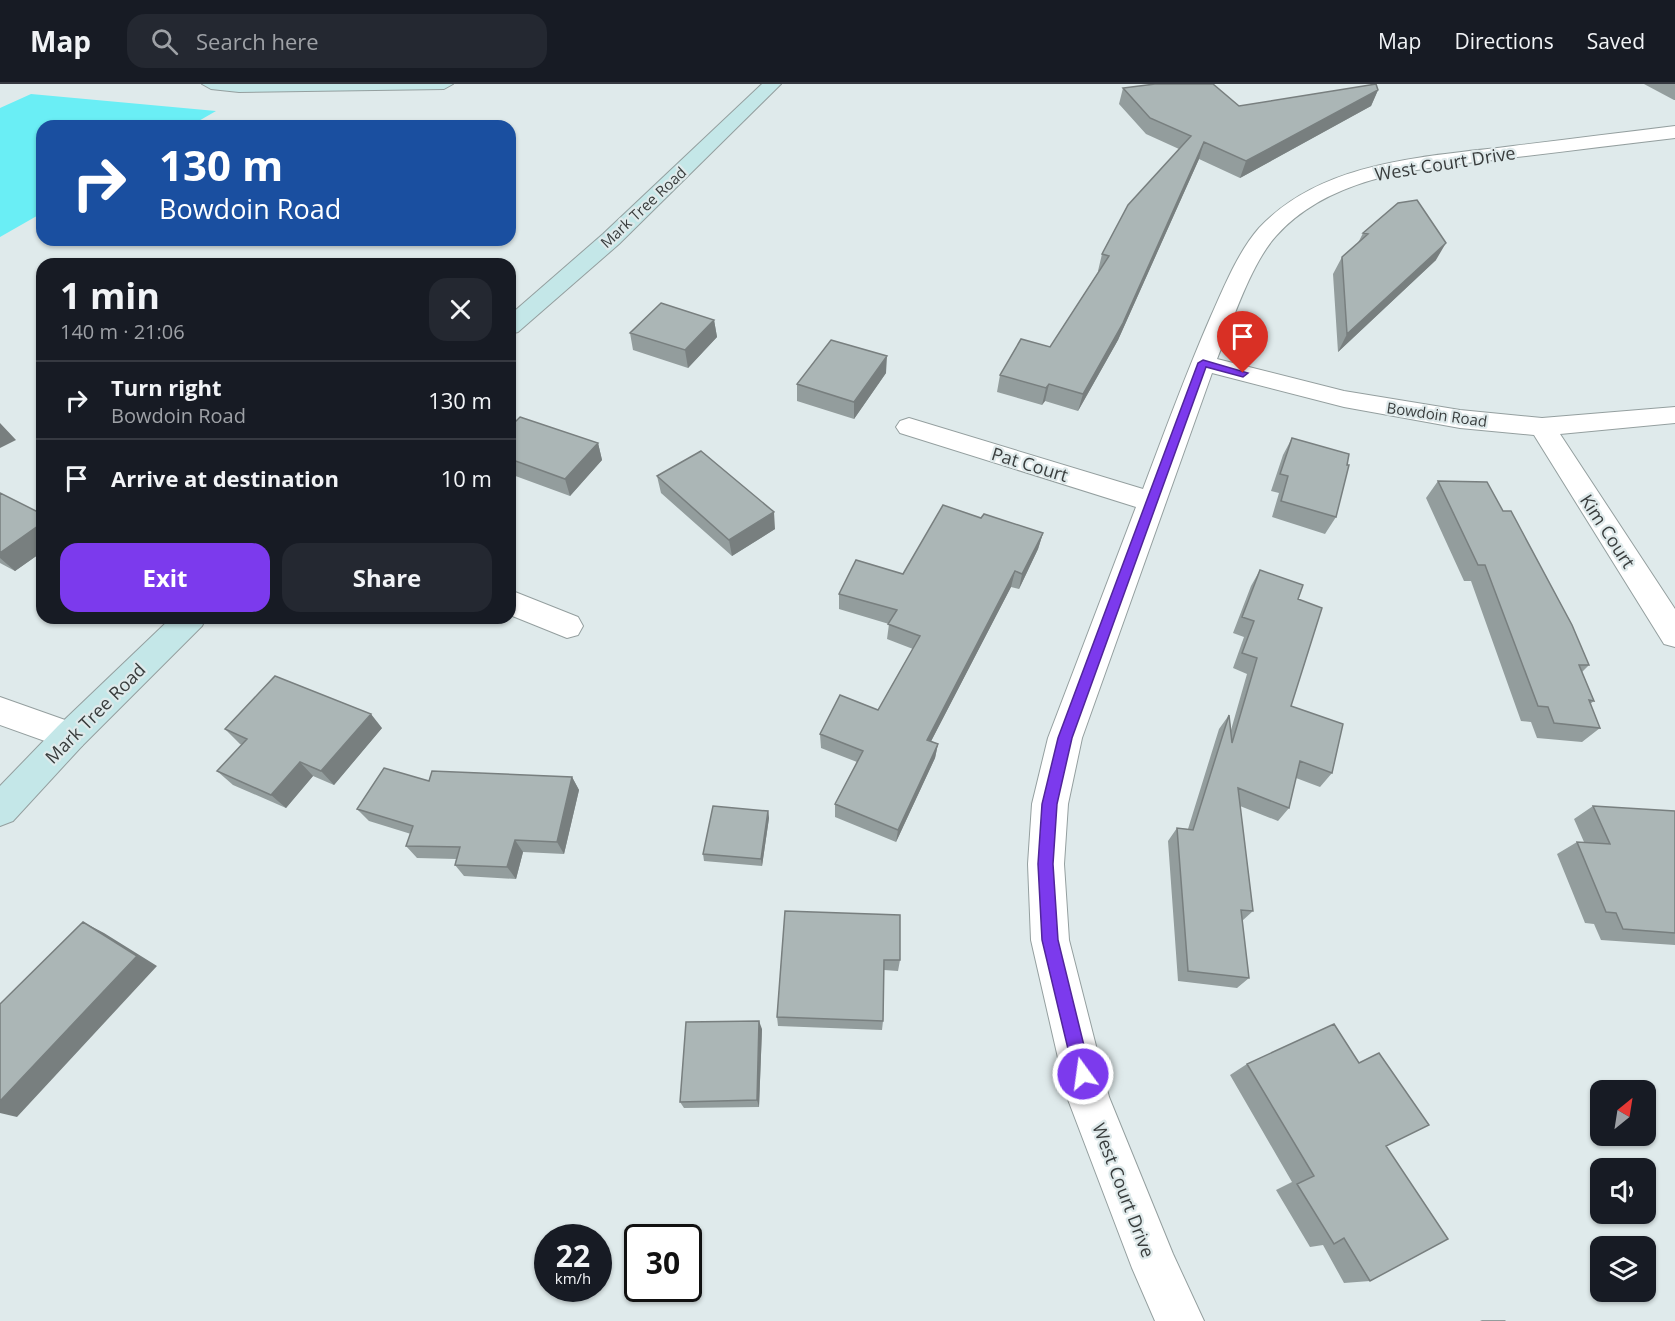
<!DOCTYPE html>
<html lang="en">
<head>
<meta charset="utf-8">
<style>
	body { margin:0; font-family:"Open Sans",sans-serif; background:#242831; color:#f1f3f6; height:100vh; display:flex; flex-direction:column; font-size:22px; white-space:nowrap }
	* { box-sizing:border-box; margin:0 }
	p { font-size:20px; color:#9ea1a6 }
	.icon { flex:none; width:33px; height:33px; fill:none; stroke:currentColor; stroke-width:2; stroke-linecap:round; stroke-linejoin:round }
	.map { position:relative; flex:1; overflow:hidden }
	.sheet { position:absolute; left:36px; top:174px; width:480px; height:366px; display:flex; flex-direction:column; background:#171b24; border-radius:18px; box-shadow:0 2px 4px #0004 }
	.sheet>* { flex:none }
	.banner { position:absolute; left:36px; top:36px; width:480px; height:126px; border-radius:18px; box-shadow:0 2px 4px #0004; background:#1a4fa0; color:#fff; overflow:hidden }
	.needle { width:39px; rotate:30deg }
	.buttons { position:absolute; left:1590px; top:996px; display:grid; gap:12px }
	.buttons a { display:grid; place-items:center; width:66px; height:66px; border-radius:12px; background:#171b24; box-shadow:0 2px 4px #0004; font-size:30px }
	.speed { position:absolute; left:534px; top:1140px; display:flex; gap:12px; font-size:30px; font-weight:700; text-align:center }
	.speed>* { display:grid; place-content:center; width:78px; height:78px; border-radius:50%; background:#171b24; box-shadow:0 2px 4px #0004; line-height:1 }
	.speed small { font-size:15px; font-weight:400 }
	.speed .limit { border:3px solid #111; border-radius:9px; background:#fff; color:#111 }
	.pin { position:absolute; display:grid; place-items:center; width:51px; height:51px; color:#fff; margin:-62px -26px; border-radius:50% 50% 50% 0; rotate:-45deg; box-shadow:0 0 6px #0007 }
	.pin .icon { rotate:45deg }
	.me { position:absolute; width:66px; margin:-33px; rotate:346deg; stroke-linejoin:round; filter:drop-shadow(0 0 4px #0008) }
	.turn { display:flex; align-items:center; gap:21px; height:126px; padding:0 24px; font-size:27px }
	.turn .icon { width:78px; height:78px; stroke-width:2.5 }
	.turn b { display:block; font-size:42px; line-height:51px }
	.round { display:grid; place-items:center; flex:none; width:63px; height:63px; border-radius:18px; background:#242831 }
	.headline { display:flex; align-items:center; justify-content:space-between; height:102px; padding:0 24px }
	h1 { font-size:36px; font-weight:700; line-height:45px }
	.primary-button { display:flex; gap:12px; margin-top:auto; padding:12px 24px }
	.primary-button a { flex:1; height:69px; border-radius:18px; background:#7c3aed; color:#fff; font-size:24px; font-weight:700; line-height:69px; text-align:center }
	.primary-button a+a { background:#242831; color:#f1f3f6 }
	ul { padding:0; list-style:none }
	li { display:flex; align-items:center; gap:18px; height:78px; padding:0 24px; border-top:2px solid #363941 }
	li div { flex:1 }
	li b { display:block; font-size:22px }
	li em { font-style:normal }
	header { display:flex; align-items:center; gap:36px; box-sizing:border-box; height:84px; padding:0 30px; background:#171b24; border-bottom:2px solid #363941 }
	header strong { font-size:28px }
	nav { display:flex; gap:33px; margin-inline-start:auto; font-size:21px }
	.search { width:420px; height:54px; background:#242831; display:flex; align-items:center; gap:15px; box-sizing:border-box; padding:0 21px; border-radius:18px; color:#9ea1a6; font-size:22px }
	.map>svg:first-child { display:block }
	.green { fill:#6aeef5 }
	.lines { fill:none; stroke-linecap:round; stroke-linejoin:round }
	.street-casing { stroke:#949f9f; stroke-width:2 }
	.secondary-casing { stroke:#949f9f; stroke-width:2 }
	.street { fill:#fff; fill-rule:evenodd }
	.secondary { fill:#c4e7e8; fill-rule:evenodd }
	.wall { fill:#939d9d }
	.shaded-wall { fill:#787f7f }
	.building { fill:#abb6b6; stroke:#787f7f; stroke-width:1.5 }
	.route { fill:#7c3aed; stroke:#51269a; stroke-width:1.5 }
	.labels { text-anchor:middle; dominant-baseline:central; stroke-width:4.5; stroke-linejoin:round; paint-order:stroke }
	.far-street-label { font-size:15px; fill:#393d3d; stroke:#dfeaeb }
	.street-label { font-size:18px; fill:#393d3d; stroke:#dfeaeb }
</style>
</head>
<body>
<header>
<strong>Map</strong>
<div class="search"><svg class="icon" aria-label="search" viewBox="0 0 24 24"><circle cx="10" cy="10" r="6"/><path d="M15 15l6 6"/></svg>Search here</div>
<nav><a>Map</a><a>Directions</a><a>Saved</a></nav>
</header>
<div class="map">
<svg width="1675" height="1237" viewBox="0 0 1675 1237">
	<rect width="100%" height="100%" fill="#dfeaeb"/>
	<!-- green -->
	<path class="green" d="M 31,10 L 216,27 L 190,42 L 42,42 L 42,129 L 0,153 L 0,24 Z"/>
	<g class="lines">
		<!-- street casing -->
		<g class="street-casing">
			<path id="street" d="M 1675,42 L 1675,54 C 1622,60 1570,67 1517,73 C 1434,84 1336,86 1276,152 C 1250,181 1232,239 1217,275 L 1344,307 L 1460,326 L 1542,334 L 1675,323 L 1675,339 L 1560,350 L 1675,525 L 1675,563 L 1664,560 L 1534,351 L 1460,344 L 1344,323 L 1212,289 L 1082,654 L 1068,720 L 1064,780 L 1069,856 L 1109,1013 L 1173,1170 L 1204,1237 L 1155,1237 L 1132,1184 L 1067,1013 L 1031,856 L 1028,780 L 1032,720 L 1048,654 L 1136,423 L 900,349 L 896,343 L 900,337 L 909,334 L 1143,405 C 1165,347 1186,289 1211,232 C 1224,203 1238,168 1259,144 C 1323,76 1426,73 1513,62 C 1567,55 1621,49 1675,42 Z
				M 510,506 L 578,533 L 583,542 L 578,551 L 567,554 L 510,531 Z
				M 0,613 L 82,642 L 87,652 L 82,662 L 70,666 L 0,641 Z"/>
		</g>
		<!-- secondary casing -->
		<g class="secondary-casing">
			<path id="secondary" d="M 202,0 L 453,0 L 444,5 L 239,8 L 211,5 Z
				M 762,0 L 781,0 L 619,160 L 518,248 L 510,250 L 510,231 L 603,150 Z
				M 171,534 L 206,534 L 202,542 L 82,662 L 13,737 L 0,742 L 0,702 L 58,642 Z"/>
		</g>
		<!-- street -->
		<use href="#street" class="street"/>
		<!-- secondary -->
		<use href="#secondary" class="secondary"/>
	</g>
	<!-- wall -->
	<path class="wall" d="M 1644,0 L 1675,0 L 1675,16 L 1674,16 Z
		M 1123,4 L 1239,22 L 1378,6 L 1371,22 L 1240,94 L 1199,75 L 1118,256 L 1078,327 L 1045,317 L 1042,321 L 997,308 L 1000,291 L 1050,263 L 1099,187 L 1098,187 L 1102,170 L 1179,65 L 1146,50 L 1119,20 Z
		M 1363,149 L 1436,176 L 1338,268 L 1333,190 L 1342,173 L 1358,159 Z
		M 714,236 L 717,253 L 688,284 L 633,266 L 630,249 Z
		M 886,289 L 854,335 L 797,317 L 797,300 Z
		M 510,343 L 598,359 L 602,376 L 570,412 L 510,390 Z
		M 1292,354 L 1336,433 L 1325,450 L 1272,433 L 1279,409 L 1271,407 L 1283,371 Z
		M 657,392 L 775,445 L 732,472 L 661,409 Z
		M 1438,397 L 1503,427 L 1589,581 L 1582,588 L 1594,617 L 1590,620 L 1600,644 L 1582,658 L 1537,654 L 1531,638 L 1521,637 L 1471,497 L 1464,497 L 1426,414 Z
		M 0,409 L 42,430 L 42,468 L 15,487 L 0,479 Z
		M 981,434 L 1043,449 L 1038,465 L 1019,505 L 1011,503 L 931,657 L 938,660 L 935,674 L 896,758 L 835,733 L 835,720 L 857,678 L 821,664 L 820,650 L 878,626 L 913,565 L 887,555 L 889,540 L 839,525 L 839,510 L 903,490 Z
		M 1260,486 L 1298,515 L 1291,622 L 1332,689 L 1320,703 L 1296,694 L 1289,724 L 1278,737 L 1240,722 L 1253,827 L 1242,837 L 1249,894 L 1237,904 L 1178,897 L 1168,757 L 1177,744 L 1188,745 L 1219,645 L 1229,631 L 1231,646 L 1247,590 L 1233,584 L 1244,553 L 1233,549 L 1251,502 Z
		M 382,644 L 334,701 L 313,692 L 286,724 L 233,701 L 217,687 L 242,661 L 240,660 L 225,645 Z
		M 572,693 L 579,706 L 564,770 L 523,768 L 516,795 L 464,792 L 455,781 L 456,775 L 417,774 L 406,762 L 411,750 L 369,737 L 357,725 L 429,697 Z
		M 1593,722 L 1675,728 L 1675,861 L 1601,856 L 1594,840 L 1585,839 L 1557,770 L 1577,758 L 1584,758 L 1574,735 Z
		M 768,727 L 769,734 L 762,782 L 704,777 L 703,770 Z
		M 785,827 L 900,876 L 898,887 L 884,886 L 883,937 L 882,946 L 778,942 L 777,933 Z
		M 762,945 L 759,1023 L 684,1024 L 680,1018 Z
		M 1247,980 L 1386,1062 L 1370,1197 L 1344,1199 L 1323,1161 L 1310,1163 L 1276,1106 L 1292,1098 L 1230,991 Z
		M 1482,1236 L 1505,1236 L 1506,1237 L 1480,1237 Z"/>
	<!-- shaded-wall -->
	<path class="shaded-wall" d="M 1378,6 L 1371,22 L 1240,94 L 1246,77 Z
		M 1204,58 L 1199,75 L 1118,256 L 1078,327 L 1083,310 Z
		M 1446,159 L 1436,176 L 1338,268 L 1347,250 Z
		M 714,236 L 717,253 L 688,284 L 685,266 Z
		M 887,272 L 886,289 L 854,335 L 854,318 Z
		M 1049,300 L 1045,317 L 1042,321 L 1046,304 Z
		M 0,339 L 16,356 L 0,364 Z
		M 598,359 L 602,376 L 570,412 L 565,395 Z
		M 774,428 L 775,445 L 732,472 L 729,456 Z
		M 42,439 L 42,468 L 15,487 L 0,474 L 0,469 Z
		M 1043,449 L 1038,465 L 1019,505 L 1022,490 Z
		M 1015,487 L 1011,503 L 925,669 L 927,656 Z
		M 371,630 L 382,644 L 334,701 L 321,687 Z
		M 938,660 L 935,674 L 896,758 L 898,746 Z
		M 300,678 L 313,692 L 286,724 L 271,711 Z
		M 572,693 L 579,706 L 564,770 L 557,758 Z
		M 768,727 L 769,734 L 762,782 L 761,775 Z
		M 515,756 L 523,768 L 516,795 L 507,783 Z
		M 83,838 L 104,849 L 157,882 L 17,1033 L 0,1029 L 0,1017 Z
		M 759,937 L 762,945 L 759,1023 L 757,1016 Z"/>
	<!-- building -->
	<path class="building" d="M 1155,0 L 1213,0 L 1239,22 L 1376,0 L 1378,6 L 1246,77 L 1204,58 L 1123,239 L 1083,310 L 1049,300 L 1046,304 L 1000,291 L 1021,255 L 1050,263 L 1109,172 L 1102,170 L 1128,121 L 1191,52 L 1150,34 L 1123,4 Z
		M 1417,116 L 1446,159 L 1347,250 L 1342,173 L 1368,150 L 1363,149 L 1398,119 Z
		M 661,219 L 714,236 L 685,266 L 630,249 Z
		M 831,256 L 887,272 L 854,318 L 797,300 Z
		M 520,333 L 598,359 L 565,395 L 510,375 L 510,343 Z
		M 1292,354 L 1349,370 L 1347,381 L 1349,381 L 1336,433 L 1281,417 L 1288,392 L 1280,390 Z
		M 701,367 L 774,428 L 729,456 L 657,392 Z
		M 1438,397 L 1487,398 L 1503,427 L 1511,427 L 1572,541 L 1589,581 L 1579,581 L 1594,617 L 1589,616 L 1600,644 L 1554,639 L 1548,623 L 1538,622 L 1485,481 L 1478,481 Z
		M 0,409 L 42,430 L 42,439 L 0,469 Z
		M 943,421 L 981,434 L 984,430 L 1043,449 L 1022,490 L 1015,487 L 927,656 L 938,660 L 898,746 L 835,720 L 863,667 L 820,650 L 840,611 L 878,626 L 920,552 L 888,540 L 897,526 L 839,510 L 856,476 L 903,490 Z
		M 1260,486 L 1303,501 L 1298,515 L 1322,524 L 1291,622 L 1343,640 L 1332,689 L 1300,677 L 1289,724 L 1238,704 L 1253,827 L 1241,826 L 1249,894 L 1188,887 L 1177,744 L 1193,746 L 1229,631 L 1232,659 L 1257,574 L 1242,569 L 1254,537 L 1242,533 Z
		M 275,592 L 371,630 L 321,687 L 300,678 L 271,711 L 217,687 L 247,655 L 225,645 Z
		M 384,684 L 429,697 L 432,687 L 572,693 L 557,758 L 515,756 L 507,783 L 455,781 L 460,763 L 406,762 L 413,742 L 357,725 Z
		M 713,722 L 768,727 L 761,775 L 703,770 Z
		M 1593,722 L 1675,727 L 1675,849 L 1623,845 L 1616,829 L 1606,828 L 1577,758 L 1610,760 Z
		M 785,827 L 900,831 L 900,876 L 884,876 L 883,937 L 777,933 Z
		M 83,838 L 137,872 L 0,1017 L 0,920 Z
		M 759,937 L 757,1016 L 680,1018 L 686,938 Z
		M 1334,940 L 1359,979 L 1379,969 L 1429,1041 L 1386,1062 L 1448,1155 L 1370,1197 L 1344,1154 L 1334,1160 L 1297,1100 L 1314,1092 L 1247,980 Z"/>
	<!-- route -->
	<path class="route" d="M 1203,276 L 1248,289 L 1243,293 L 1206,283 L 1072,654 L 1057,720 L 1053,780 L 1058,856 L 1091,990 L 1089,997 L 1083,999 L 1076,997 L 1074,990 L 1042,856 L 1038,780 L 1042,720 L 1058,654 L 1198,279 Z"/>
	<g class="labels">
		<!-- far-street labels -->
		<g class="far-street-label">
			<text transform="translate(643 123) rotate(-43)">Mark Tree Road</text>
			<text transform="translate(1437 330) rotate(8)">Bowdoin Road</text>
		</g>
		<!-- street labels -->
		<g class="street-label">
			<text transform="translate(1445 79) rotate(-9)">West Court Drive</text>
			<text transform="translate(1030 380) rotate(17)">Pat Court</text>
			<text transform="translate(1608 447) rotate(57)">Kim Court</text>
			<text transform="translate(95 629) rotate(-45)">Mark Tree Road</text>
			<text transform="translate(1124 1106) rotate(69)">West Court Drive</text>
		</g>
	</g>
</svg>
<div class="buttons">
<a><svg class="needle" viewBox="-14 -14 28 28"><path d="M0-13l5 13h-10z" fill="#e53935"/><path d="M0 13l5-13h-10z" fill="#9ea1a6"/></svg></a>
<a><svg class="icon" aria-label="sound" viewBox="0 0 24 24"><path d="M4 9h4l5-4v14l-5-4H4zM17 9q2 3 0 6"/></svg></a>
<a><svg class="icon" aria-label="layers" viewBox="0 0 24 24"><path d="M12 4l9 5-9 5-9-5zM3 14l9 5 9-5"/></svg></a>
</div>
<div class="speed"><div>22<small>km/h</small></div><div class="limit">30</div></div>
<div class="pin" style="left:1243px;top:289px;background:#d93025"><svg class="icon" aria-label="arrive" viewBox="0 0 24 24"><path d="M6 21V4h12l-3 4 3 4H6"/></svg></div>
<svg class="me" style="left:1083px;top:990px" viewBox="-20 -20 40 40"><circle r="17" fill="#7c3aed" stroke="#fff" stroke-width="3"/><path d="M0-11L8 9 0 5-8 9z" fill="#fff"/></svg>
<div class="banner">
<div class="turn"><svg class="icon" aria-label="right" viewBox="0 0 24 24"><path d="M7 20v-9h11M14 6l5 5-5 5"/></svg><div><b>130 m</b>Bowdoin Road</div></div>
</div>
<section class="sheet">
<div class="headline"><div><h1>1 min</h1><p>140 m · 21:06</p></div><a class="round"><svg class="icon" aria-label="close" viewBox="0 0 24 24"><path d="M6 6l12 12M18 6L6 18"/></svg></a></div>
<ul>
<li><svg class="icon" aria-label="right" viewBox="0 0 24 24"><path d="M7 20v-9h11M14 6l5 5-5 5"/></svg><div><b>Turn right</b><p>Bowdoin Road</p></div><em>130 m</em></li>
<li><svg class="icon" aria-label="arrive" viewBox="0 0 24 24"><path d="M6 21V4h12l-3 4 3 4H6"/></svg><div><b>Arrive at destination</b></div><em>10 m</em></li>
</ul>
<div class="primary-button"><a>Exit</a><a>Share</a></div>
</section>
</div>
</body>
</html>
